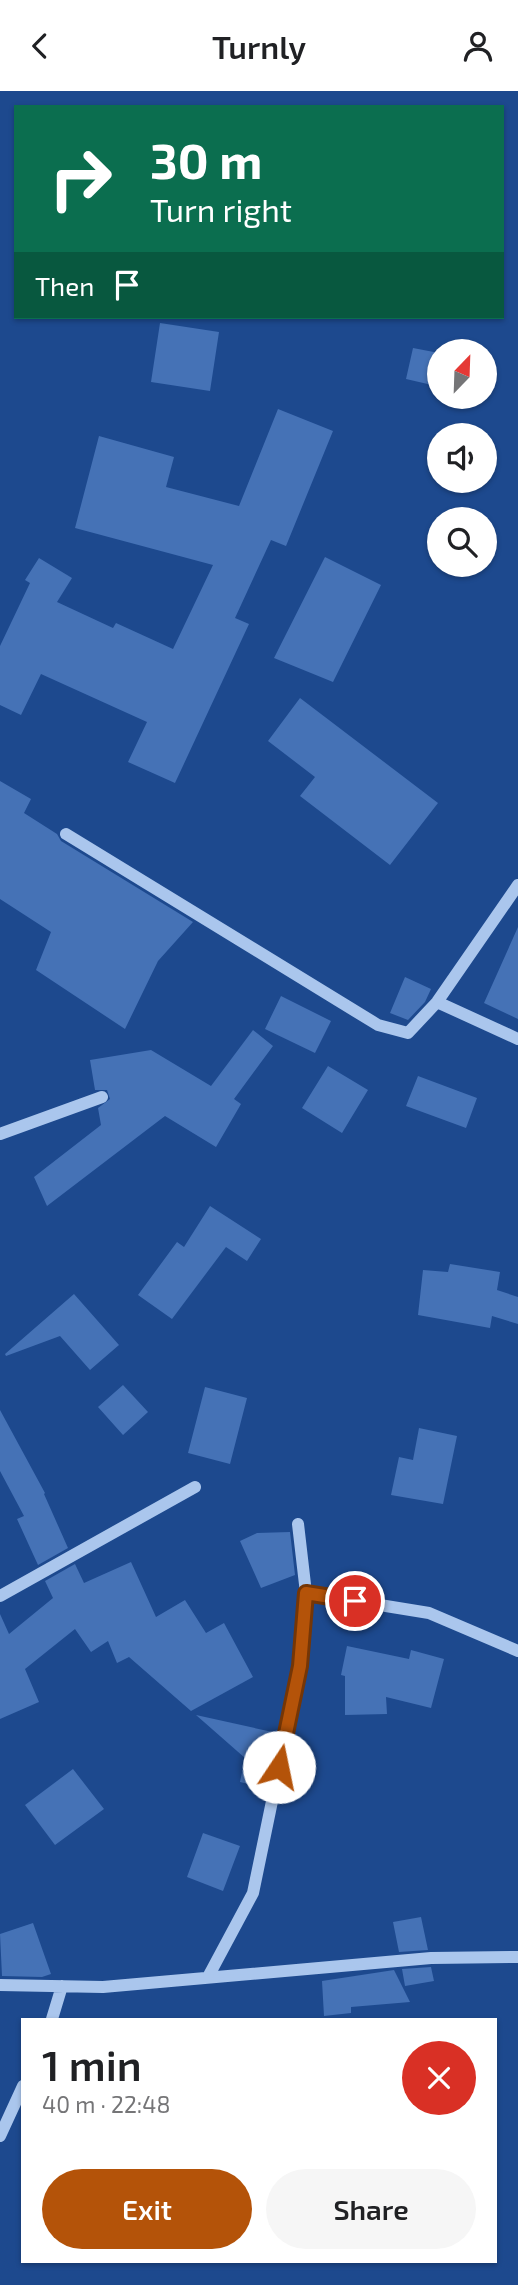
<!DOCTYPE html>
<html lang="en">
<head>
<meta charset="utf-8">
<style>
	body { margin:0; font-family:"Exo 2",sans-serif; background:#f6f6f6; color:#202124; height:100vh; display:flex; flex-direction:column; font-size:26px; white-space:nowrap }
	* { box-sizing:border-box; margin:0 }
	p { font-size:23px; color:#757577 }
	.icon { flex:none; width:38px; height:38px; fill:none; stroke:currentColor; stroke-width:2; stroke-linecap:round; stroke-linejoin:round }
	.map { position:relative; flex:1; overflow:hidden }
	.sheet { position:absolute; left:21px; top:1927px; width:476px; height:245px; display:flex; flex-direction:column; background:#fff; border-radius:0px; box-shadow:0 2px 5px #0004 }
	.sheet>* { flex:none }
	.banner { position:absolute; left:14px; top:14px; width:490px; height:214px; border-radius:0px; box-shadow:0 2px 5px #0004; background:#0b6e4f; color:#fff; overflow:hidden }
	.needle { width:46px; rotate:23deg }
	.tools { position:absolute; left:427px; top:248px; display:grid; gap:14px }
	.tools a { display:grid; place-items:center; width:70px; height:70px; border-radius:50%; background:#fff; box-shadow:0 2px 5px #0004; font-size:35px }
	.pin { position:absolute; display:grid; place-items:center; width:60px; height:60px; color:#fff; margin:-30px; border:4px solid #fff; border-radius:50%; box-shadow:0 2px 7px #0007 }
	.me { position:absolute; width:77px; margin:-38px; rotate:11deg; stroke-linejoin:round; filter:drop-shadow(0 0 5px #0008) }
	.turn { display:flex; align-items:center; gap:24px; height:147px; padding:0 21px; font-size:32px }
	.turn .icon { width:91px; height:91px; stroke-width:2.5 }
	.turn b { display:block; font-size:49px; line-height:60px }
	.then { display:flex; align-items:center; height:66px; padding:0 21px; background:#0003; gap:14px; font-size:26px }
	.round { display:grid; place-items:center; flex:none; width:74px; height:74px; border-radius:37px; background:#f6f6f6 }
	.overview { display:flex; align-items:center; justify-content:space-between; height:119px; padding:0 21px }
	h1 { font-size:42px; font-weight:600; line-height:52px }
	.button { display:flex; gap:14px; margin-top:auto; padding:14px 21px }
	.button a { flex:1; height:80px; border-radius:42px; background:#b45309; color:#fff; font-size:28px; font-weight:600; line-height:80px; text-align:center }
	.button a+a { background:#f6f6f6; color:#202124 }
	header { display:flex; justify-content:space-between; align-items:center; height:91px; padding:0 21px; background:#fff; font-size:32px; font-weight:600 }
	.map>svg:first-child { display:block }
	.building { fill:#4572b6 }
	.lines { fill:none; stroke-linecap:round; stroke-linejoin:round }
	.minor { stroke:#aac6ed; stroke-width:12 }
	.route-casing { stroke:#753606; stroke-width:18 }
	.route { stroke:#b45309; stroke-width:12 }
</style>
</head>
<body>
<header><svg class="icon" aria-label="back" viewBox="0 0 24 24"><path d="M15 5l-7 7 7 7"/></svg>Turnly<svg class="icon" aria-label="person" viewBox="0 0 24 24"><circle cx="12" cy="8" r="4"/><path d="M4 21q1-7 8-7t8 7"/></svg></header>
<div class="map">
<svg width="518" height="2194" viewBox="0 0 518 2194">
	<rect width="100%" height="100%" fill="#1d498e"/>
	<!-- building -->
	<path class="building" d="M 160,232 L 219,241 L 210,300 L 151,291 Z
		M 413,257 L 439,262 L 432,294 L 406,288 Z
		M 278,318 L 333,340 L 286,455 L 271,449 L 235,527 L 249,533 L 175,692 L 128,671 L 147,631 L 41,583 L 21,624 L 0,614 L 0,555 L 30,492 L 25,489 L 39,467 L 72,487 L 57,511 L 113,537 L 116,532 L 173,558 L 213,474 L 75,437 L 99,345 L 174,366 L 166,396 L 239,415 Z
		M 325,466 L 381,494 L 333,591 L 274,567 Z
		M 300,607 L 438,712 L 390,774 L 300,705 L 315,686 L 268,650 Z
		M 0,690 L 31,708 L 24,722 L 57,743 L 61,750 L 193,831 L 158,870 L 125,938 L 36,879 L 51,841 L 0,808 Z
		M 518,836 L 518,928 L 484,912 Z
		M 405,886 L 431,898 L 425,911 L 408,929 L 390,922 Z
		M 281,905 L 331,930 L 315,962 L 265,938 Z
		M 253,939 L 273,955 L 234,1008 L 241,1013 L 216,1056 L 165,1025 L 47,1115 L 34,1086 L 101,1034 L 98,1017 L 110,1008 L 107,999 L 95,999 L 90,969 L 151,959 L 211,995 Z
		M 328,975 L 368,999 L 342,1042 L 302,1017 Z
		M 418,985 L 477,1007 L 466,1037 L 406,1015 Z
		M 210,1115 L 261,1148 L 247,1170 L 226,1156 L 172,1228 L 138,1204 L 177,1151 L 184,1156 Z
		M 450,1173 L 500,1181 L 497,1199 L 518,1206 L 518,1233 L 492,1225 L 490,1237 L 418,1224 L 423,1179 L 448,1181 Z
		M 74,1203 L 119,1254 L 90,1279 L 60,1245 L 6,1265 L 5,1263 Z
		M 123,1294 L 148,1321 L 123,1344 L 98,1316 Z
		M 205,1296 L 247,1307 L 230,1373 L 188,1362 Z
		M 0,1319 L 45,1402 L 44,1403 L 68,1457 L 38,1474 L 17,1428 L 24,1425 L 0,1380 Z
		M 419,1337 L 457,1345 L 443,1413 L 391,1404 L 399,1366 L 413,1369 Z
		M 290,1441 L 295,1484 L 261,1497 L 240,1450 L 257,1442 Z
		M 131,1471 L 156,1526 L 185,1509 L 206,1542 L 224,1532 L 253,1586 L 191,1620 L 129,1566 L 117,1572 L 108,1550 L 91,1561 L 75,1538 L 25,1578 L 39,1611 L 0,1628 L 0,1523 L 9,1543 L 53,1507 L 45,1490 L 75,1473 L 84,1492 Z
		M 347,1555 L 409,1568 L 411,1559 L 444,1568 L 431,1617 L 386,1606 L 387,1623 L 345,1624 L 345,1585 L 341,1584 Z
		M 196,1624 L 277,1642 L 266,1697 L 240,1691 L 245,1667 Z
		M 73,1678 L 104,1718 L 55,1754 L 25,1714 Z
		M 203,1742 L 240,1755 L 223,1800 L 187,1786 Z
		M 421,1826 L 428,1859 L 399,1861 L 393,1831 Z
		M 33,1832 L 51,1883 L 42,1886 L 2,1885 L 0,1843 Z
		M 431,1876 L 434,1890 L 405,1895 L 402,1878 Z
		M 394,1879 L 410,1911 L 351,1916 L 351,1922 L 324,1925 L 322,1890 Z"/>
	<g class="lines">
		<!-- minor -->
		<path class="minor" d="M 66,743 L 378,934 L 408,942 L 437,911 L 518,794
			M 437,911 L 518,948
			M 0,1043 L 102,1006
			M 306,1502 L 429,1522 L 518,1560
			M 0,1505 L 195,1396
			M 208,1886 L 253,1802 L 300,1575 L 306,1502 L 298,1433
			M 0,1894 L 103,1896 L 431,1867 L 518,1866
			M 52,1928 L 62,1895
			M 0,2045 L 23,1995"/>
	</g>
	<g class="lines">
		<!-- route casing -->
		<g class="route-casing">
			<path id="route" d="M 279,1676 L 300,1575 L 306,1502 L 355,1510"/>
		</g>
		<!-- route -->
		<use href="#route" class="route"/>
	</g>
</svg>
<div class="tools">
<a><svg class="needle" viewBox="-14 -14 28 28"><path d="M0-13l5 13h-10z" fill="#e53935"/><path d="M0 13l5-13h-10z" fill="#757577"/></svg></a>
<a><svg class="icon" aria-label="sound" viewBox="0 0 24 24"><path d="M4 9h4l5-4v14l-5-4H4zM17 9q2 3 0 6"/></svg></a>
<a><svg class="icon" aria-label="search" viewBox="0 0 24 24"><circle cx="10" cy="10" r="6"/><path d="M15 15l6 6"/></svg></a>
</div>
<div class="pin" style="left:355px;top:1510px;background:#d93025"><svg class="icon" aria-label="arrive" viewBox="0 0 24 24"><path d="M6 21V4h12l-3 4 3 4H6"/></svg></div>
<svg class="me" style="left:279px;top:1676px" viewBox="-20 -20 40 40"><circle r="19" fill="#fff"/><path d="M0-13L10 11 0 6-10 11z" fill="#b45309"/></svg>
<div class="banner">
<div class="turn"><svg class="icon" aria-label="right" viewBox="0 0 24 24"><path d="M7 20v-9h11M14 6l5 5-5 5"/></svg><div><b>30 m</b>Turn right</div></div>
<div class="then">Then<svg class="icon" aria-label="arrive" viewBox="0 0 24 24"><path d="M6 21V4h12l-3 4 3 4H6"/></svg></div>
</div>
<section class="sheet">
<div class="overview"><div><h1>1 min</h1><p>40 m · 22:48</p></div><a class="round" style="background:#d93025;color:#fff"><svg class="icon" aria-label="close" viewBox="0 0 24 24"><path d="M6 6l12 12M18 6L6 18"/></svg></a></div>
<div class="button"><a>Exit</a><a>Share</a></div>
</section>
</div>
</body>
</html>
